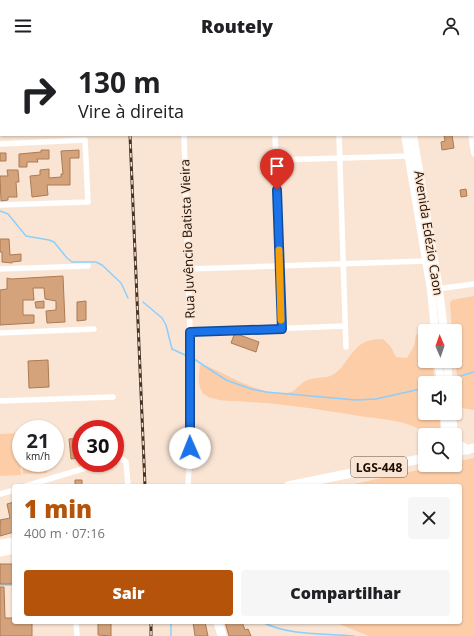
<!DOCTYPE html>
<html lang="pt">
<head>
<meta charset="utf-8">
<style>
	body { margin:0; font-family:"Open Sans",sans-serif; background:#f6f6f6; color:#202124; height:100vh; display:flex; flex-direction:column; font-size:15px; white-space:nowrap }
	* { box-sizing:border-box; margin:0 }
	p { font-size:13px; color:#757577 }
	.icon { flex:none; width:22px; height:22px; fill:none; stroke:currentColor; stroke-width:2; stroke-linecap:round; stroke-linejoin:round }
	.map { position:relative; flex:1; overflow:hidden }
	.side { position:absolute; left:12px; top:432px; width:450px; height:140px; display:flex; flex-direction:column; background:#fff; border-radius:4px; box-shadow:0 1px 3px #0004 }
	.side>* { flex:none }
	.hud { position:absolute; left:0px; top:0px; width:474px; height:84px; box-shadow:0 1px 3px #0004; background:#fff; color:#202124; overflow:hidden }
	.needle { width:26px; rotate:358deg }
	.buttons { position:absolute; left:418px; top:272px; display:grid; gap:8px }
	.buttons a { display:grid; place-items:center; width:44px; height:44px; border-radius:4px; background:#fff; box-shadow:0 1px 3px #0004; font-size:20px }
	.speed { position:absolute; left:12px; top:368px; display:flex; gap:8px; font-size:20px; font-weight:700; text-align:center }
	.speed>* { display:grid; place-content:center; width:52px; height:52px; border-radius:50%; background:#fff; box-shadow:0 1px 3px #0004; line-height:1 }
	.speed small { font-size:10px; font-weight:400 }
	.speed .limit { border:6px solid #d22; background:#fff; color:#111 }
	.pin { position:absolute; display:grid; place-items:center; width:34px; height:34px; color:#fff; margin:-41px -17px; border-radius:50% 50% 50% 0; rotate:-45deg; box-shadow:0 0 4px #0007 }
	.pin .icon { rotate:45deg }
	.me { position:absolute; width:44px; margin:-22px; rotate:359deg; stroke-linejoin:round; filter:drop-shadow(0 0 3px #0008) }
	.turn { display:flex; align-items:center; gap:14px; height:84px; padding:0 12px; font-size:18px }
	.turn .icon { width:52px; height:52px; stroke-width:2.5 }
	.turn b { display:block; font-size:28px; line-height:34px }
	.round { display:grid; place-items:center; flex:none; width:42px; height:42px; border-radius:4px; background:#f6f6f6 }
	.summary { display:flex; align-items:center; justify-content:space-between; height:68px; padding:0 12px }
	h1 { font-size:24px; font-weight:800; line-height:30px; color:#b45309 }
	.button { display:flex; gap:8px; margin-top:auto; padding:8px 12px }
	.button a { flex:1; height:46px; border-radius:4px; background:#b45309; color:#fff; font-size:16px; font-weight:800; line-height:46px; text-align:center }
	.button a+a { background:#f6f6f6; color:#202124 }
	header { display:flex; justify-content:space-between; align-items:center; height:52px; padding:0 12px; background:#fff; font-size:18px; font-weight:800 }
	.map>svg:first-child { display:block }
	.green { fill:#fccda7 }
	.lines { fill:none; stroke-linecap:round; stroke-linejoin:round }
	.stream { stroke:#8bcfff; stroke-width:1.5 }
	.building { fill:#d4a37b; stroke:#aa7b54 }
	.minor { stroke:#fff; stroke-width:5.5 }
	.secondary { stroke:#fff; stroke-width:8 }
	.primary { stroke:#fff; stroke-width:9 }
	.rail-casing { stroke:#443225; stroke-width:3 }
	.rail { stroke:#fae5d4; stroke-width:1.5; stroke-dasharray:4.5; stroke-linecap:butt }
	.route-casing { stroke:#114b97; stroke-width:10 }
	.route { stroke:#1a73e8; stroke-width:7 }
	.slow { stroke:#f59e0b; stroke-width:7 }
	.labels { text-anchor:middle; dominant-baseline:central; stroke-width:3; stroke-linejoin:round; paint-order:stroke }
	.shield { fill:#fae5d4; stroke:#604e40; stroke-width:1 }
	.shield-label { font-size:12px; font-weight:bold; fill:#1e0d01 }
	.street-label { font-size:13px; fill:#1e0d01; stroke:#fae5d4 }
</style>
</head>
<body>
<header><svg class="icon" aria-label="menu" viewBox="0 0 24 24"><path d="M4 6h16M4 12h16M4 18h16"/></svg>Routely<svg class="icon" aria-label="person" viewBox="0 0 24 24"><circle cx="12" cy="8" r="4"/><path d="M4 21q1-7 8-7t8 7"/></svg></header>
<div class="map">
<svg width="474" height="584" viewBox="0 0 474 584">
	<rect width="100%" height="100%" fill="#fae5d4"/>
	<!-- green -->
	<path class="green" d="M 474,244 L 474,358 L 462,356 L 460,352 L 455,304 L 455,279 L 452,279 L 450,251 L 452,248 Z
		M 425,277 L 427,279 L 425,279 L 425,309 L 432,309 L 435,331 L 425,331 L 425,361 L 439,361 L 441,383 L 425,383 C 415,369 382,367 366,365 C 327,359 288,352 248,350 C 238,349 208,350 202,340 C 197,332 199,321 200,313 L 207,314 C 230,324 266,347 291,340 C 297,338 302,328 311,327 C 324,324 330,328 341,316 C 355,299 357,287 383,287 L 391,295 L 396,305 L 407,306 L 414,294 L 416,283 Z
		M 19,381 L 21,423 L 0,424 L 0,382 Z
		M 474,406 L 474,584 L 369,584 L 334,570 L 460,570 L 460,434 L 345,434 L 441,413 L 455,413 L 455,410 Z
		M 22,411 L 47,411 L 47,421 L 23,422 Z"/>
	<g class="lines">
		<!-- stream -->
		<path class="stream" d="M 0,159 L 8,162 L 26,184 L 49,188 L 54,190 L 67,206 L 72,210 L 96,210 L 102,213 L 121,231 L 128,246
			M 143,250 L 162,266 L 166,273 L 172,297 L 185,303
			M 194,307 L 226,328 L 251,337 L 266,340 L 356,348 L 376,347 L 425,336
			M 454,326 L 474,320
			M 0,533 L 14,533
			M 262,570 C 289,584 324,581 354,584
			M 171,584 L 171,570"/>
	</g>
	<!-- building -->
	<path class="building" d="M 444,83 L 452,83 L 454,96 L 442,98 L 441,90 L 445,89 Z
		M 41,98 L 49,98 L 49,107 L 37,107 L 38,110 L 27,110 L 27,115 L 19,115 L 19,102 L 41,100 Z
		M 79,98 L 79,106 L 70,106 L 70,133 L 47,133 L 48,143 L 32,145 L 30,124 L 40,123 L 40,118 L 49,117 L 49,126 L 61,125 L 61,122 L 63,122 L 61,99 Z
		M 0,101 L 6,101 L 6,109 L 0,109 Z
		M 7,118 L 18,118 L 19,130 L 16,130 L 17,145 L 8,145 L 8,148 L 1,149 L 0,124 L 8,124 Z
		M 466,137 L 467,144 L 461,145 L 460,138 Z
		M 0,187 L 9,187 L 10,203 L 21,202 L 21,209 L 12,210 L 12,211 L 2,210 L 2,200 L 0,200 Z
		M 63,224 L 65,270 L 47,271 L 46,259 L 56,258 L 56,249 L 45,247 L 44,236 L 33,236 L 34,248 L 23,248 L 23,263 L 34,263 L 34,271 L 0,273 L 0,238 L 7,237 L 7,226 L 11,227 Z
		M 44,249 L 44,256 L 36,256 L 35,250 Z
		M 86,249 L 86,268 L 77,269 L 77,250 Z
		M 237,282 L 259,290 L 256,300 L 231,291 L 234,283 Z
		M 48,308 L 49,335 L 29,336 L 28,309 Z
		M 81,386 L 81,406 L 71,407 L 69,387 Z
		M 75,428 L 82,428 L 82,434 L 75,434 Z
		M 14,450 L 14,480 L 0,484 L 0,474 L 1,473 L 0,468 L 10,466 L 7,452 Z
		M 0,512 L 14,512 L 14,532 L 0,532 Z
		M 0,535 L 4,535 L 5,566 L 14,566 L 14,570 L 32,570 L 32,584 L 0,584 Z
		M 98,570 L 111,570 L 111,584 L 98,583 Z
		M 193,570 L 205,570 L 208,584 L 195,584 Z
		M 225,570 L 242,570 L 245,578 L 248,577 L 251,584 L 229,584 Z"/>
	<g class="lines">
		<!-- minor -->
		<path class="minor" d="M 181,0 L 181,1
			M 273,0 L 273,1
			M 336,0 L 336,1
			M 457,0 L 457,1
			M 0,29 L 1,29
			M 473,61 L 474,61
			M 184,83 L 190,280 L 190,396 L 188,434
			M 275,83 L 282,277
			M 339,83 L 346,295
			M 471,83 L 474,102
			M 0,92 L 85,88 L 88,150 L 0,153
			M 276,108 L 408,104
			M 0,217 L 88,214
			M 188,217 L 426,209
			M 437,237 L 474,232
			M 190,280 L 345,274
			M 0,281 L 94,277
			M 0,349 L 113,345
			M 115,407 L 122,407 L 126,410 L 128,434
			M 26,434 L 102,411
			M 0,442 L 14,438
			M 76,570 L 77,584"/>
		<!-- secondary -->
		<path class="secondary" d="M 391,0 L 391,1
			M 399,0 L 399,1
			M 405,83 L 431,238 L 435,279
			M 413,83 L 439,237 L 444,279
			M 438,309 L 441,331
			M 447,309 L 449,331
			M 444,361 L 446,383
			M 452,361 L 454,383"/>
		<!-- primary -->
		<path class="primary" d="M 455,387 L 458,392 L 468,398
			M 455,400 L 474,396
			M 288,434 L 425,406
			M 0,492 L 14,490
			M 0,500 L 14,497
			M 218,570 L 222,584"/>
		<!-- rail casing -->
		<g class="rail-casing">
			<path id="rail" d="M 127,0 L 127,1
				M 130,83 L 145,434
				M 151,570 L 151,584"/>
		</g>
		<!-- rail -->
		<use href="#rail" class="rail"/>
	</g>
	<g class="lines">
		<!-- route casing -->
		<g class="route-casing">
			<path id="route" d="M 190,396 L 190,280 L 282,277 L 277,138"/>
		</g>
		<!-- route -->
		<use href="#route" class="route"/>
		<!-- slow -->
		<path class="slow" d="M 279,198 L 281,268"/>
	</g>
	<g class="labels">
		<!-- shield labels -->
		<rect class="shield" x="351" y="405" width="56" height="20" rx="3"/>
		<g class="shield-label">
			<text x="379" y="415">LGS-448</text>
		</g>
		<!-- street labels -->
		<g class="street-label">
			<text transform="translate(429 181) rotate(81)">Avenida Edézio Caon</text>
			<text transform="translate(187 187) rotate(-92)">Rua Juvêncio Batista Vieira</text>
		</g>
	</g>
</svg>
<div class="buttons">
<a><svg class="needle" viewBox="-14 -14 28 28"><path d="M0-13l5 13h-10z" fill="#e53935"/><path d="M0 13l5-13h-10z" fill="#757577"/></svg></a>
<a><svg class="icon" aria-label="sound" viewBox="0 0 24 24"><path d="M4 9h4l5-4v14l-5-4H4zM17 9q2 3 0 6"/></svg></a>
<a><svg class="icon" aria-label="search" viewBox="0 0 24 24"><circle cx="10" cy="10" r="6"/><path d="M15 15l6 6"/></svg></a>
</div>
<div class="speed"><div>21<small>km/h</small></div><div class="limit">30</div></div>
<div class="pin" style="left:277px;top:138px;background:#d93025"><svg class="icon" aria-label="arrive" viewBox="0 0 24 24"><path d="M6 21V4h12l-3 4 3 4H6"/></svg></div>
<svg class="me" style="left:190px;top:396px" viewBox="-20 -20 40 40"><circle r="19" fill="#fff"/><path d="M0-13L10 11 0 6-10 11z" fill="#1a73e8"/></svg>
<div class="hud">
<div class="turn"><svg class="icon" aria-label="right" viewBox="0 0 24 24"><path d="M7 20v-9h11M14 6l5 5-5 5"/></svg><div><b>130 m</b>Vire à direita</div></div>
</div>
<section class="side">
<div class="summary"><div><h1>1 min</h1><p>400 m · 07:16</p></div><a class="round"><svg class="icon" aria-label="close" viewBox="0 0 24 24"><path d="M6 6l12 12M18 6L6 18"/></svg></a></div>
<div class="button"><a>Sair</a><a>Compartilhar</a></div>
</section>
</div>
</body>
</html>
